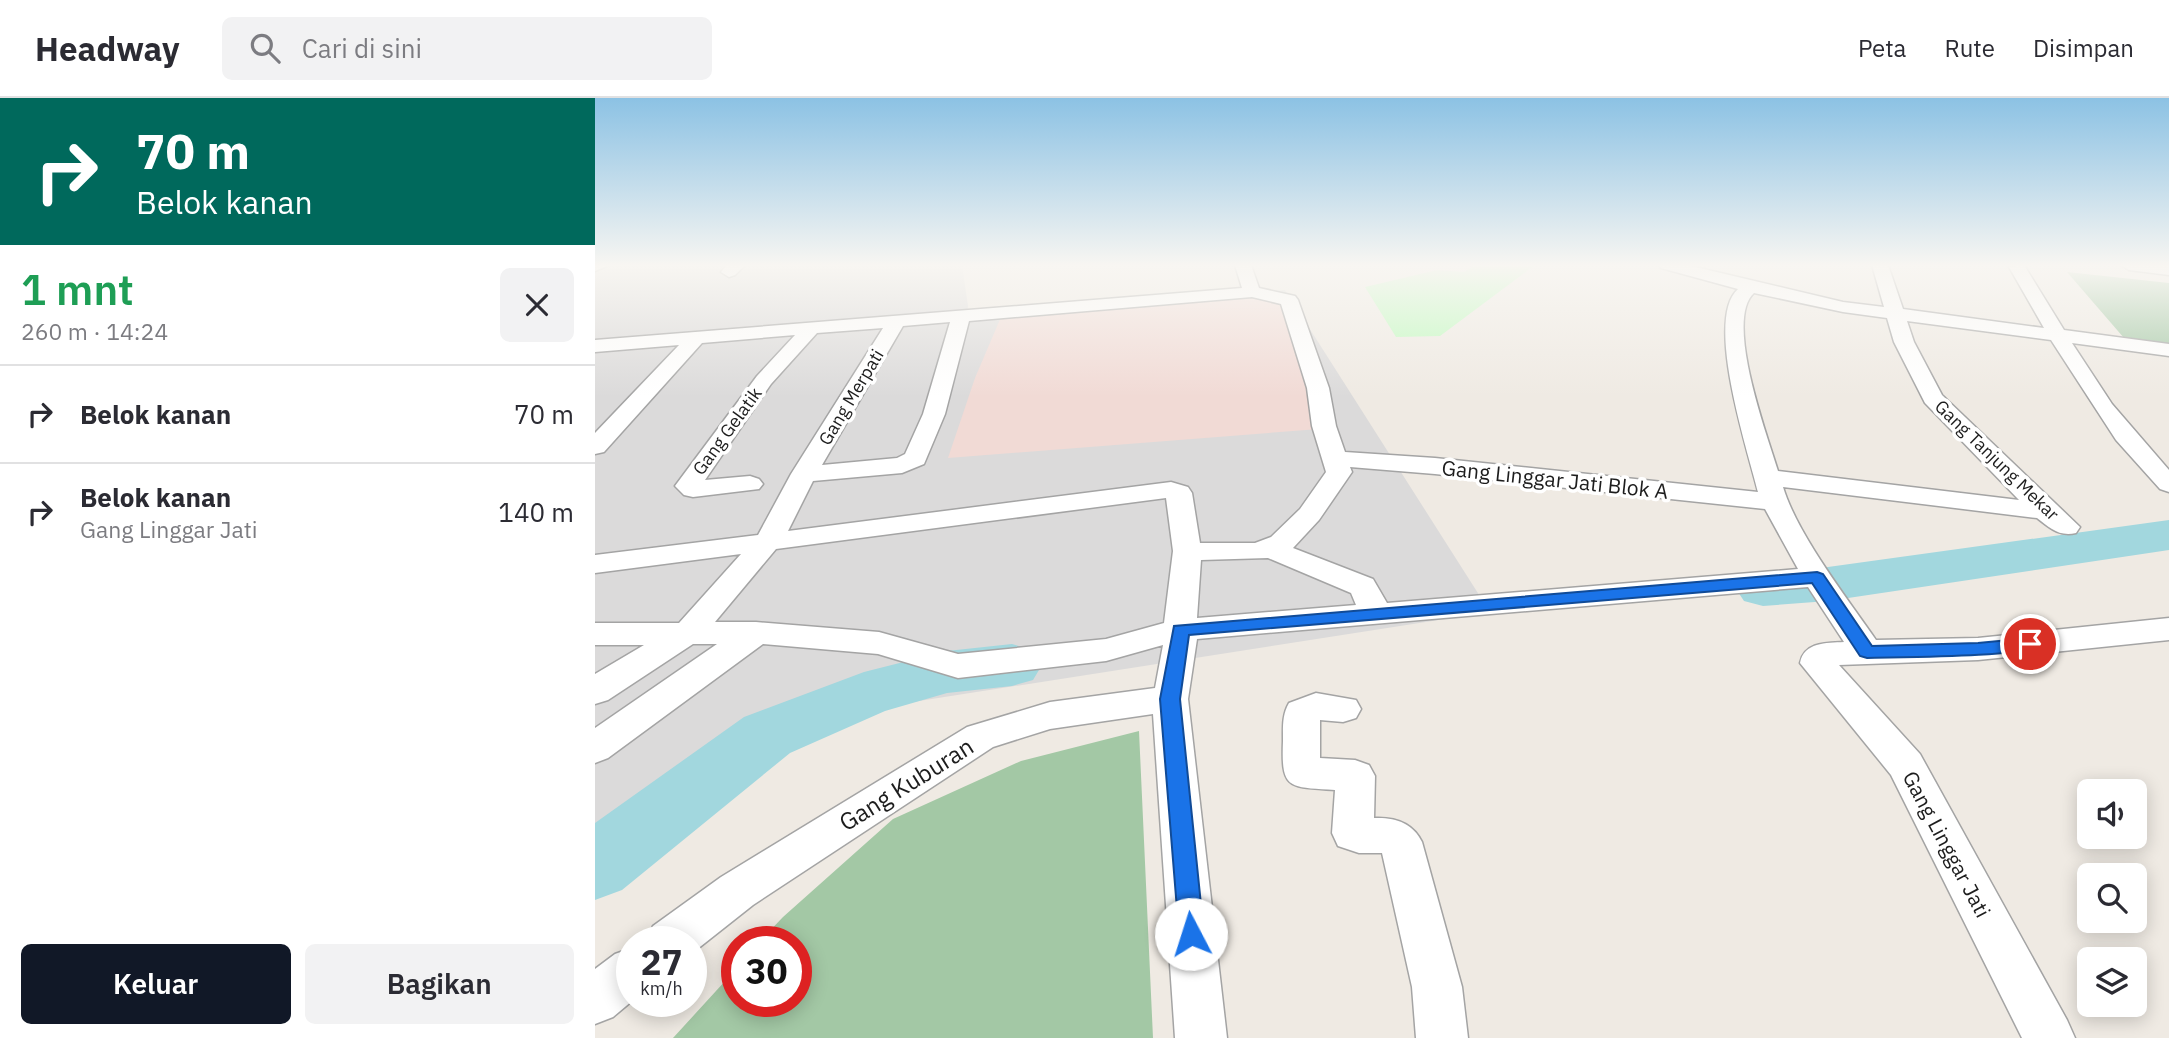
<!DOCTYPE html>
<html lang="id">
<head>
<meta charset="utf-8">
<style>
	body { margin:0; font-family:"IBM Plex Sans",sans-serif; background:#f2f2f3; color:#2b2b33; height:100vh; display:flex; flex-direction:column; font-size:26px; white-space:nowrap }
	* { box-sizing:border-box; margin:0 }
	p { font-size:23px; color:#7c7c81 }
	.icon { flex:none; width:38px; height:38px; fill:none; stroke:currentColor; stroke-width:2; stroke-linecap:round; stroke-linejoin:round }
	.map { position:relative; flex:1; overflow:hidden }
	.sheet { display:flex; flex-direction:column; background:#fff; width:595px }
	.sheet>* { flex:none }
	.banner { background:#00695c; color:#fff; overflow:hidden }
	.tools { position:absolute; left:1482px; top:681px; display:grid; gap:14px }
	.tools a { display:grid; place-items:center; width:70px; height:70px; border-radius:10px; background:#fff; box-shadow:0 4px 18px #0003; font-size:35px }
	.speed { position:absolute; left:21px; top:828px; display:flex; gap:14px; font-size:35px; font-weight:700; text-align:center }
	.speed>* { display:grid; place-content:center; width:91px; height:91px; border-radius:50%; background:#fff; box-shadow:0 4px 18px #0003; line-height:1 }
	.speed small { font-size:18px; font-weight:400 }
	.speed .limit { border:10px solid #d22; background:#fff; color:#111 }
	.pin { position:absolute; display:grid; place-items:center; width:60px; height:60px; color:#fff; margin:-30px; border:4px solid #fff; border-radius:50%; box-shadow:0 2px 7px #0007 }
	.me { position:absolute; width:77px; margin:-38px; rotate:355deg; stroke-linejoin:round; filter:drop-shadow(0 0 5px #0008) }
	.turn { display:flex; align-items:center; gap:24px; height:147px; padding:0 21px; font-size:32px }
	.turn .icon { width:91px; height:91px; stroke-width:2.5 }
	.turn b { display:block; font-size:49px; line-height:60px }
	.round { display:grid; place-items:center; flex:none; width:74px; height:74px; border-radius:10px; background:#f2f2f3 }
	.summary { display:flex; align-items:center; justify-content:space-between; height:119px; padding:0 21px }
	h1 { font-size:42px; font-weight:600; line-height:52px; color:#1e9e55 }
	.primary-button { display:flex; gap:14px; margin-top:auto; padding:14px 21px }
	.primary-button a { flex:1; height:80px; border-radius:10px; background:#111827; color:#fff; font-size:28px; font-weight:600; line-height:80px; text-align:center }
	.primary-button a+a { background:#f2f2f3; color:#2b2b33 }
	ul { padding:0; list-style:none }
	li { display:flex; align-items:center; gap:21px; height:98px; padding:0 21px; border-top:2px solid #e1e1e2 }
	li div { flex:1 }
	li b { display:block; font-size:26px }
	li em { font-style:normal }
	header { display:flex; align-items:center; gap:42px; box-sizing:border-box; height:98px; padding:0 35px; background:#fff; border-bottom:2px solid #e1e1e2 }
	header strong { font-size:33px }
	nav { display:flex; gap:38px; margin-inline-start:auto; font-size:24px }
	.search { width:490px; height:63px; background:#f2f2f3; display:flex; align-items:center; gap:18px; box-sizing:border-box; padding:0 24px; border-radius:10px; color:#7c7c81; font-size:26px }
	main { display:flex; flex:1; min-height:0 }
	.map>svg:first-child { display:block }
	.residential { fill:#dbdada }
	.military { fill:#f1dad5 }
	.cemetery { fill:#a3c8a5 }
	.park { fill:#bffbbe }
	.lines { fill:none; stroke-linecap:round; stroke-linejoin:round }
	.river { fill:#a2d7de; fill-rule:evenodd }
	.minor-casing { stroke:#a4a4a4; stroke-width:3 }
	.minor { fill:#fff; fill-rule:evenodd }
	.route { fill:#1a73e8; stroke:#114b97; stroke-width:2 }
	.labels { text-anchor:middle; dominant-baseline:central; stroke-width:7; stroke-linejoin:round; paint-order:stroke }
	.far-street-label { font-size:18px; fill:#1d1d1d; stroke:#fff }
	.street-label { font-size:21px; fill:#1d1d1d; stroke:#fff }
	.near-street-label { font-size:24px; fill:#1d1d1d; stroke:#fff }
</style>
</head>
<body>
<header>
<strong>Headway</strong>
<div class="search"><svg class="icon" aria-label="search" viewBox="0 0 24 24"><circle cx="10" cy="10" r="6"/><path d="M15 15l6 6"/></svg>Cari di sini</div>
<nav><a>Peta</a><a>Rute</a><a>Disimpan</a></nav>
</header>
<main>
<section class="sheet">
<div class="banner">
<div class="turn"><svg class="icon" aria-label="right" viewBox="0 0 24 24"><path d="M7 20v-9h11M14 6l5 5-5 5"/></svg><div><b>70 m</b>Belok kanan</div></div>
</div>
<div class="summary"><div><h1>1 mnt</h1><p>260 m · 14:24</p></div><a class="round"><svg class="icon" aria-label="close" viewBox="0 0 24 24"><path d="M6 6l12 12M18 6L6 18"/></svg></a></div>
<ul>
<li><svg class="icon" aria-label="right" viewBox="0 0 24 24"><path d="M7 20v-9h11M14 6l5 5-5 5"/></svg><div><b>Belok kanan</b></div><em>70 m</em></li>
<li><svg class="icon" aria-label="right" viewBox="0 0 24 24"><path d="M7 20v-9h11M14 6l5 5-5 5"/></svg><div><b>Belok kanan</b><p>Gang Linggar Jati</p></div><em>140 m</em></li>
</ul>
<div class="primary-button"><a>Keluar</a><a>Bagikan</a></div>
</section>
<div class="map">
<svg width="1574" height="940" viewBox="0 0 1574 940">
	<rect width="100%" height="100%" fill="#efeae3"/>
	<!-- residential -->
	<path class="residential" d="M 0,167 L 367,167 L 373,208 L 371,221 L 690,192 L 895,514 L 151,630 L 0,738 Z"/>
	<!-- military -->
	<path class="military" d="M 691,196 L 724,331 L 353,360 L 380,280 L 406,219 Z"/>
	<!-- cemetery -->
	<path class="cemetery" d="M 1472,174 L 1574,185 L 1574,246 L 1529,240 Z
		M 544,633 L 558,940 L 78,940 L 142,870 L 142,903 L 201,903 L 201,844 L 165,843 L 188,819 L 298,721 L 426,663 Z"/>
	<!-- park -->
	<path class="park" d="M 880,167 L 940,167 L 845,238 L 801,239 L 770,189 L 842,172 L 869,174 Z"/>
	<g class="lines">
		<!-- river -->
		<path class="river" d="M 1574,422 L 1574,452 L 1233,503 L 1168,508 L 1149,503 L 1141,491 L 1149,479 L 1168,474 L 1233,469 Z
			M 417,546 L 438,552 L 447,567 L 438,582 L 417,588 L 352,595 L 290,613 L 195,655 L 27,792 L 0,802 L 0,725 L 149,619 L 269,574 L 352,553 Z"/>
		<!-- minor casing -->
		<g class="minor-casing">
			<path id="minor" d="M 0,167 L 14,167 L 0,173 Z
				M 132,167 L 150,167 L 140,177 L 134,179 L 126,174 Z
				M 640,167 L 656,167 L 664,190 L 700,198 L 703,202 L 734,290 L 741,328 L 750,354 L 840,360 L 1163,394 C 1153,353 1109,221 1143,191 L 1066,170 L 1064,167 L 1092,167 L 1248,204 L 1289,209 L 1277,167 L 1293,167 L 1308,211 L 1449,230 L 1414,169 L 1429,167 L 1469,232 L 1574,246 L 1574,258 L 1477,245 L 1517,306 L 1574,372 L 1574,394 L 1565,391 L 1521,342 L 1456,242 L 1312,223 L 1319,244 L 1347,297 L 1485,429 L 1481,435 C 1464,439 1455,430 1442,420 L 1188,389 C 1202,436 1252,500 1281,542 L 1383,540 L 1574,520 L 1574,542 L 1383,562 L 1244,567 L 1325,656 L 1472,922 L 1480,940 L 1427,940 L 1296,677 L 1205,565 C 1209,544 1231,545 1249,544 L 1213,489 L 602,541 L 593,601 L 632,940 L 580,940 L 558,616 L 455,631 L 398,649 L 158,807 L 96,856 L 96,844 L 52,844 L 58,828 L 126,779 L 372,629 L 455,604 L 560,590 L 568,547 L 511,563 L 363,580 L 283,556 L 168,546 L 13,660 L 0,665 L 0,630 L 122,546 L 98,546 L 13,602 L 0,606 L 0,576 L 49,547 L 0,547 L 0,525 L 84,525 L 146,456 L 0,475 L 0,457 L 163,437 L 196,376 L 288,230 L 222,235 L 176,286 L 110,382 L 155,378 L 164,381 L 168,386 L 164,391 L 98,399 L 89,397 L 80,388 L 162,278 L 200,237 L 107,245 L 9,354 L 0,356 L 0,335 L 84,247 L 0,254 L 0,242 L 647,190 ZM 1159,195 L 1248,214 L 1292,220 L 1299,244 L 1330,305 L 1424,402 L 1183,373 C 1172,337 1129,222 1159,195 ZM 657,199 L 686,206 L 712,290 L 717,328 L 731,374 L 705,411 L 676,439 L 660,445 L 605,445 L 597,395 L 593,389 L 576,384 L 193,433 L 218,383 L 307,375 L 329,366 L 350,316 L 374,223 ZM 355,224 L 328,316 L 310,356 L 302,360 L 227,367 L 308,228 ZM 755,369 L 840,376 L 1170,411 L 1203,471 L 792,505 L 778,481 L 698,450 L 724,422 L 757,374 ZM 571,400 L 578,453 L 569,525 L 511,541 L 363,556 L 284,534 L 161,524 L 120,524 L 181,451 ZM 673,460 L 756,495 L 761,507 L 602,520 L 606,462 Z
				M 1526,167 L 1574,167 L 1574,177 L 1534,172 Z
				M 721,595 L 761,602 L 766,611 L 761,620 L 748,624 L 725,622 L 725,660 L 760,662 L 774,667 L 780,678 L 779,720 C 800,719 818,725 827,744 L 867,889 L 873,940 L 821,940 L 817,889 L 787,755 L 764,755 L 743,748 L 737,735 L 740,692 C 693,689 686,692 688,643 C 688,629 687,617 694,605 Z
				M 37,850 L 37,903 L 18,919 L 0,926 L 0,871 L 20,856 Z"/>
		</g>
		<!-- minor -->
		<use href="#minor" class="minor"/>
	</g>
	<!-- sky -->
	<linearGradient id="sky" x2="0" y2="1"><stop stop-color="#8cc2e4"/><stop offset="0.56" stop-color="#f8f6f2"/><stop offset="1" stop-color="#f8f6f2" stop-opacity="0"/></linearGradient>
	<rect width="1574" height="299" fill="url(#sky)"/>
	<!-- route -->
	<path class="route" d="M 1222,474 L 1228,476 L 1277,548 L 1383,545 L 1435,540 L 1444,546 C 1434,560 1297,559 1272,560 L 1265,558 L 1217,485 L 594,537 L 585,601 L 609,836 L 605,844 L 596,847 L 587,844 L 584,836 L 565,601 L 579,528 Z"/>
	<g class="labels">
		<!-- far-street labels -->
		<g class="far-street-label">
			<text transform="translate(256 299) rotate(-59)">Gang Merpati</text>
			<text transform="translate(132 333) rotate(-54)">Gang Gelatik</text>
			<text transform="translate(1402 362) rotate(44)">Gang Tanjung Mekar</text>
		</g>
		<!-- street labels -->
		<g class="street-label">
			<text transform="translate(960 381) rotate(6)">Gang Linggar Jati Blok A</text>
			<text transform="translate(1352 746) rotate(62)">Gang Linggar Jati</text>
		</g>
		<!-- near-street labels -->
		<g class="near-street-label">
			<text transform="translate(311 686) rotate(-32)">Gang Kuburan</text>
		</g>
	</g>
</svg>
<div class="tools">
<a><svg class="icon" aria-label="sound" viewBox="0 0 24 24"><path d="M4 9h4l5-4v14l-5-4H4zM17 9q2 3 0 6"/></svg></a>
<a><svg class="icon" aria-label="search" viewBox="0 0 24 24"><circle cx="10" cy="10" r="6"/><path d="M15 15l6 6"/></svg></a>
<a><svg class="icon" aria-label="layers" viewBox="0 0 24 24"><path d="M12 4l9 5-9 5-9-5zM3 14l9 5 9-5"/></svg></a>
</div>
<div class="speed"><div>27<small>km/h</small></div><div class="limit">30</div></div>
<div class="pin" style="left:1435px;top:546px;background:#d93025"><svg class="icon" aria-label="arrive" viewBox="0 0 24 24"><path d="M6 21V4h12l-3 4 3 4H6"/></svg></div>
<svg class="me" style="left:596px;top:836px" viewBox="-20 -20 40 40"><circle r="19" fill="#fff"/><path d="M0-13L10 11 0 6-10 11z" fill="#1a73e8"/></svg>
</div>
</main>
</body>
</html>
